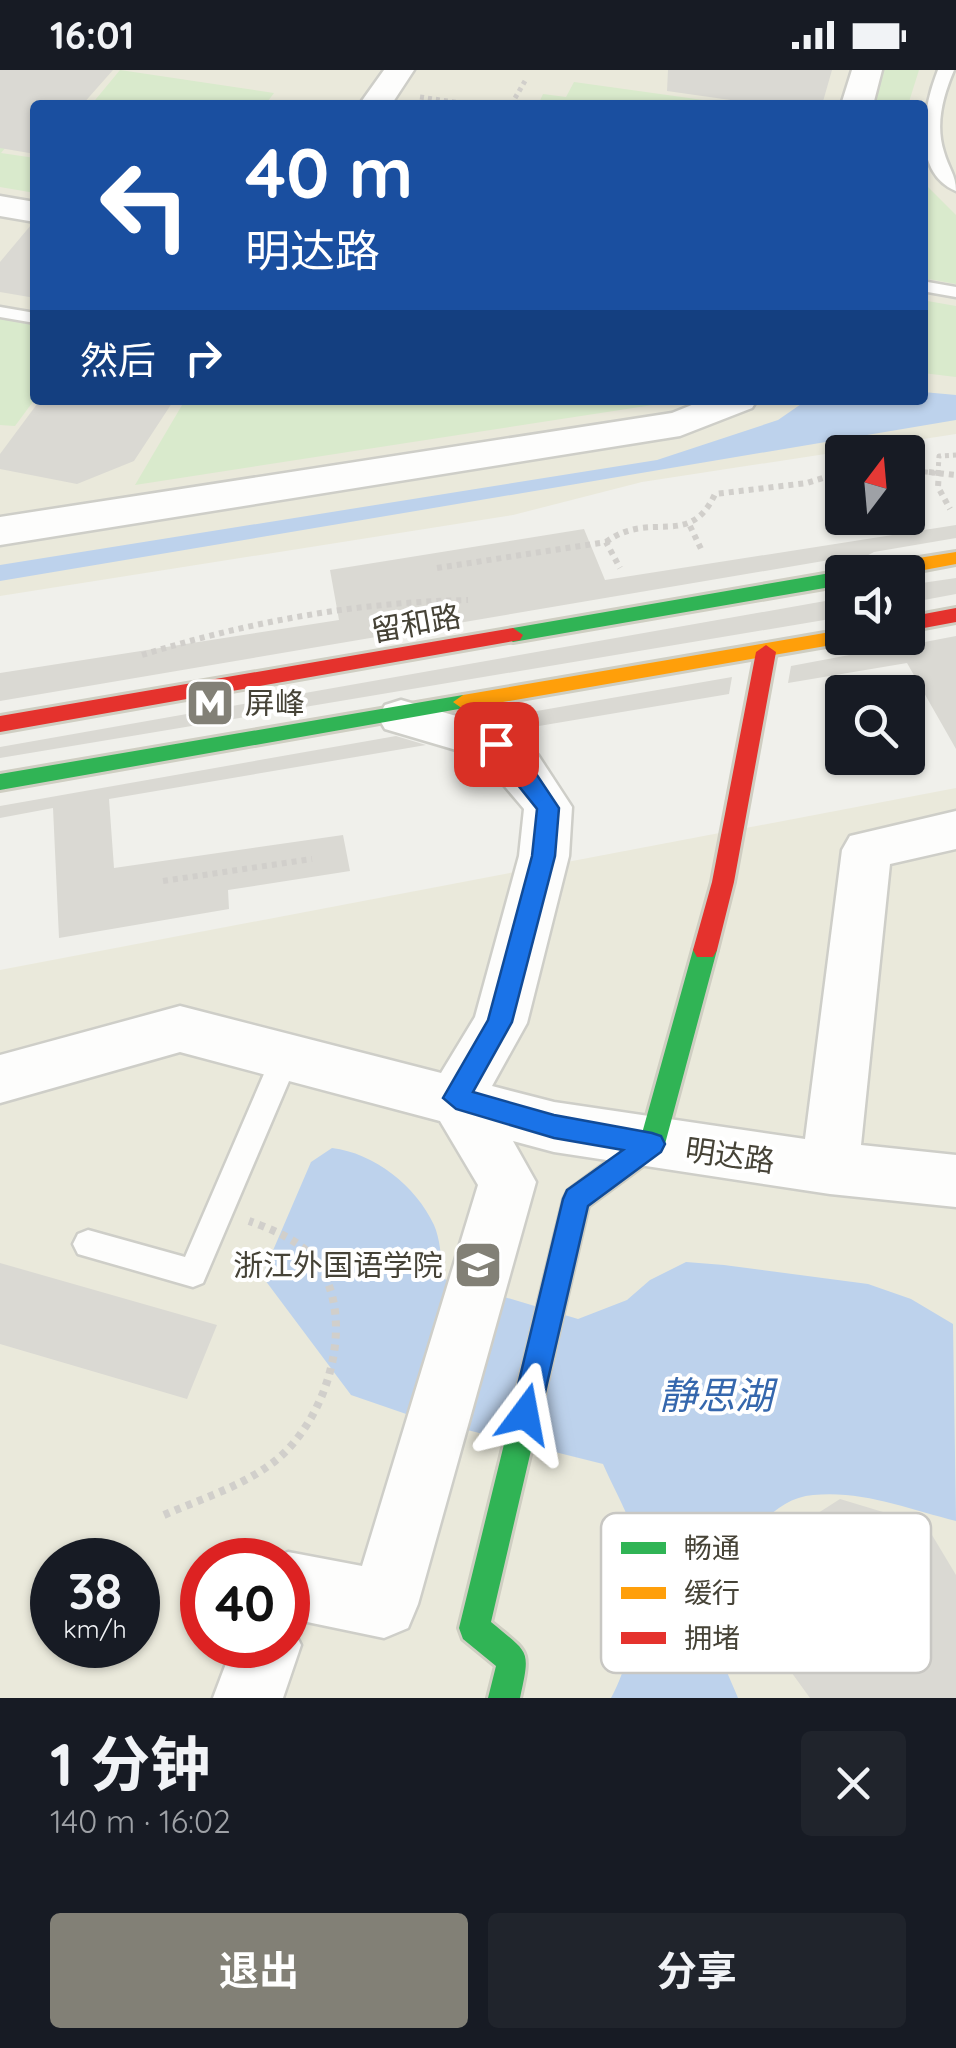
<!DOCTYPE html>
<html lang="zh">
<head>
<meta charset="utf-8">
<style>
	body { margin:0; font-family:Quicksand,"Noto Sans SC",sans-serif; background:#20242c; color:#f1f3f6; height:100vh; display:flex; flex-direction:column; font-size:38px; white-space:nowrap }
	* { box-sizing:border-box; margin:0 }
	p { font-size:32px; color:#9ea1a6 }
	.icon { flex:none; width:55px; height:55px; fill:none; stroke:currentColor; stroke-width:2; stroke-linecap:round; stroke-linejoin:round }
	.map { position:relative; height:1628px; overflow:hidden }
	.panel { display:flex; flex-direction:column; background:#171b24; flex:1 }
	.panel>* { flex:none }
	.banner { position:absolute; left:30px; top:30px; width:898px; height:305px; border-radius:10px; box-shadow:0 2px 8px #0004; background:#1a4fa0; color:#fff; overflow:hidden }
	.needle { width:65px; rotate:16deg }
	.fabs { position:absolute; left:825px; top:365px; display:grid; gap:20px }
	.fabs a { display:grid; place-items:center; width:100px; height:100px; border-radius:10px; background:#171b24; box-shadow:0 2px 8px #0004; font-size:50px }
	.speed { position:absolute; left:30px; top:1468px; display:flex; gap:20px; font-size:50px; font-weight:700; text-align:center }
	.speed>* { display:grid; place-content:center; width:130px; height:130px; border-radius:50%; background:#171b24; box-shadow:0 2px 8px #0004; line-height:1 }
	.speed small { font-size:25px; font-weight:400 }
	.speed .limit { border:15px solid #d22; background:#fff; color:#111 }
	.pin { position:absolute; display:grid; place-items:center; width:85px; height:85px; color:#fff; margin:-42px; border-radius:20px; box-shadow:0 5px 15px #0006 }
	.me { position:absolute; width:110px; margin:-55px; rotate:13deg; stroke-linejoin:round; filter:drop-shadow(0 0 8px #0008) }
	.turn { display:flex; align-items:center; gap:35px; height:210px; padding:0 50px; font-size:45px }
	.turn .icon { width:130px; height:130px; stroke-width:2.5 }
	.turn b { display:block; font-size:70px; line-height:85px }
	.then { display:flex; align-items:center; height:95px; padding:0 50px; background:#0003; gap:20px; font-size:38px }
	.round { display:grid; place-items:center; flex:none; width:105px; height:105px; border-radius:10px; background:#20242c }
	.head { display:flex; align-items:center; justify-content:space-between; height:170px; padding:0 50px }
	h1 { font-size:60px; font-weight:700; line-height:75px }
	.primary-button { display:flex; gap:20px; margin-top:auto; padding:20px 50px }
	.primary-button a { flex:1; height:115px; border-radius:10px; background:#828076; color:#fff; font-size:40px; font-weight:700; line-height:115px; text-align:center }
	.primary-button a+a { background:#20242c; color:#f1f3f6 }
	.status { display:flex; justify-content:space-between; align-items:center; height:70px; padding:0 50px; background:#171b24; direction:ltr }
	.status svg { height:28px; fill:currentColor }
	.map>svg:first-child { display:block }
	.education { fill:#eae9db; fill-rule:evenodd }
	.green { fill:#d9eacc }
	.water { fill:#bdd2ec }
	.building { fill:#dad9d3 }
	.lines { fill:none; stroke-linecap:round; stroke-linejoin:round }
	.lane-casing { stroke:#cecec8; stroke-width:5 }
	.street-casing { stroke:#cecec8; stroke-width:5 }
	.fast-casing { stroke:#cfcec2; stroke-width:6 }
	.slow-casing { stroke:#cfcec2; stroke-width:6 }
	.jam-casing { stroke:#cfcec2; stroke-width:6 }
	.path-far2 { stroke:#d1cfcb; stroke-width:5; stroke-dasharray:4 4; stroke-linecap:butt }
	.path-far1 { stroke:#d1cfcb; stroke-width:6; stroke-dasharray:5 5; stroke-linecap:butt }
	.path { stroke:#d1cfcb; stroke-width:8; stroke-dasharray:6 6; stroke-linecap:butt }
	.lane { fill:#fdfdfc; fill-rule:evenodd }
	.street { fill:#fdfdfc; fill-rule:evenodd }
	.fast { fill:#30b455; fill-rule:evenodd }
	.slow { fill:#ff9f0a; fill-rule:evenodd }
	.jam { fill:#e5322d; fill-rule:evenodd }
	.route { fill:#1a73e8; stroke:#114b97; stroke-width:2.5 }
	.labels { text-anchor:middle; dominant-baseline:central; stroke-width:8; stroke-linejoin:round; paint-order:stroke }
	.street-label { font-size:30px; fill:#464337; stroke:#fff }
	.poi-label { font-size:30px; fill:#464337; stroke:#fff; text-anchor:start }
	.near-water-label { font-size:38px; font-style:italic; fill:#3567ad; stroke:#fff }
	.key { fill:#fff; stroke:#c8c7c3; stroke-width:2.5 }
	.key-label { font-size:28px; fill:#464337 }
</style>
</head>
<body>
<div class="status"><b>16:01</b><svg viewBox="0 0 49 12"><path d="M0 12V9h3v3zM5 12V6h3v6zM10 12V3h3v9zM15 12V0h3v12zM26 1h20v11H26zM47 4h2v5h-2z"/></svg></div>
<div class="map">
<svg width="956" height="1628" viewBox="0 0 956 1628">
	<rect width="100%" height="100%" fill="#f0f0eb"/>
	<!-- education -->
	<path class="education" d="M 0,0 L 956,0 L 956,364 L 642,412 L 513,445 L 0,526 ZM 35,35 L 922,35 L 922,330 L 35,330 Z
		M 956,718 L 956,1628 L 0,1628 L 0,900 ZM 52,1490 L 138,1490 L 138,1575 L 52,1575 ZM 202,1490 L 288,1490 L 288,1575 L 202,1575 Z"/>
	<!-- green -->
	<path class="green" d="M 120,0 L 274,23 L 265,35 L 91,35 Z
		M 880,0 L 919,0 L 908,35 L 870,35 Z
		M 574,12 L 739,35 L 538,35 L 543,24 L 566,27 Z
		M 0,70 L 10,72 L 1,83 L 35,88 L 35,123 L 0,117 Z
		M 922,111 L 956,145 L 956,214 L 923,208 Z
		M 922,230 L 956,236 L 956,307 L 923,303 Z
		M 0,248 L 35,254 L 35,329 L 15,356 L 0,355 Z
		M 185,330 L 685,330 L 135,415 Z"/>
	<!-- water -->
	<path class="water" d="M 923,322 L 956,325 L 956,350 L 0,511 L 0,495 L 657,390 L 778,350 L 807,330 L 922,330 Z
		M 332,1078 C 374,1083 416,1116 434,1155 C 441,1171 441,1192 444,1209 L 578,1249 L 627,1230 L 650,1210 L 686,1192 L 724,1195 L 868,1214 L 911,1229 L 953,1254 L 956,1451 C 909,1439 862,1420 813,1425 C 755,1430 722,1512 719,1562 C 717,1585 730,1608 738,1628 L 611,1628 C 635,1585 646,1507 632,1459 C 625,1437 612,1415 603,1394 L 412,1346 L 351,1325 L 262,1206 L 311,1092 Z"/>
	<!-- building -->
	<path class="building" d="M 0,0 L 113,0 L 82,35 L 35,35 L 35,84 L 0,78 Z
		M 668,0 L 832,0 L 822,35 L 765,35 L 667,21 Z
		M 31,155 L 35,156 L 35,228 L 0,222 L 0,192 Z
		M 40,330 L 174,330 L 134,391 L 77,414 L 0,399 L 0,384 Z
		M 956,455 L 956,468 L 874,482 L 855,492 L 841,488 L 0,631 L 0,603 L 339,550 L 330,500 L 584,459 L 605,510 Z
		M 956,508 L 956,524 L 908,533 L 908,515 Z
		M 842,528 L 842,547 L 0,688 L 0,677 Z
		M 956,566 L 956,679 L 907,593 L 788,613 L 791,596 L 860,583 L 870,568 L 892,568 L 909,575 Z
		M 732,607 L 729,624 L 515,660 L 485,650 Z
		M 396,666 L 426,675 L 109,729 L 114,798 L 343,765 L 350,801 L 228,820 L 229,839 L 59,868 L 53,738 L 0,748 L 0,736 Z
		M 0,1193 L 217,1255 L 187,1329 L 0,1274 Z
		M 840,1429 L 926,1455 L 956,1505 L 956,1628 L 810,1628 L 760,1559 L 776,1470 Z"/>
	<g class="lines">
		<!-- lane casing -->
		<g class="lane-casing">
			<path id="lane" d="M 938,0 L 954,0 C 943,26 935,54 944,82 C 948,97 956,105 956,121 C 910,102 924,35 938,0 Z
				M 922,211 L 956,217 L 956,227 L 922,221 Z
				M 0,237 L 35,243 L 35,253 L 0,247 Z
				M 284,978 L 294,982 L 298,990 L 203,1213 L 193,1217 L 78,1184 L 73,1174 L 78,1164 L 88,1160 L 185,1187 L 270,990 L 274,982 Z"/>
		</g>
		<!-- street casing -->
		<g class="street-casing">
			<path id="street" d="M 384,0 L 414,0 L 391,35 L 359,35 Z
				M 852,0 L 882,0 L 873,35 L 841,35 Z
				M 0,126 L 35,132 L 35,152 L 0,146 Z
				M 704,330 L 757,330 L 752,338 L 680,366 L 0,475 L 0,447 L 672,343 Z
				M 401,630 L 512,662 L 538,685 L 572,737 L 569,786 L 527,953 L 492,1016 L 554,1032 L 805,1069 L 842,780 L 850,766 L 956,741 L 956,779 L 890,794 L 861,1075 L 956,1085 L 956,1137 L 830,1124 L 554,1082 L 513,1071 L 536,1112 L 418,1534 L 408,1558 L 384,1568 L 288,1548 L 288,1490 L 268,1490 L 288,1482 L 362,1496 L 478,1115 L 440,1051 L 180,982 L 0,1033 L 0,985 L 180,936 L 441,1003 L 475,947 L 519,786 L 524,739 L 480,687 L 385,659 L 378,647 L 385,635 Z
				M 288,1549 L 301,1575 L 283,1628 L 213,1628 L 233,1575 L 288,1575 Z"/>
		</g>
		<!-- fast casing -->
		<g class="fast-casing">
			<path id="fast" d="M 842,501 L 846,502 L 842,502 L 842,515 L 513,572 L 503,565 L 513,558 Z
				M 463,625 L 473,632 L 470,637 L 0,720 L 0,704 Z
				M 705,870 L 713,873 L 717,880 L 665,1074 L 661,1082 L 588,1136 L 491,1552 C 529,1584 531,1578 520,1628 L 488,1628 L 496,1596 L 463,1569 L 459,1558 L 564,1129 L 568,1121 L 641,1067 L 693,880 L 697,873 Z"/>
		</g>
		<!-- slow casing -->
		<g class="slow-casing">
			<path id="slow" d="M 956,482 L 956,494 L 908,503 L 865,502 L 875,495 Z
				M 842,560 L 842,568 L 852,568 L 849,572 L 463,639 L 453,632 L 463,625 Z"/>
		</g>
		<!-- jam casing -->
		<g class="jam-casing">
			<path id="jam" d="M 956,538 L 956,552 L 908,561 L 908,547 Z
				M 513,558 L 523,565 L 520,570 L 0,662 L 0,646 Z
				M 766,575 L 776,582 L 734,812 L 717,880 L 713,887 L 697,887 L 693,880 L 712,812 L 756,582 Z"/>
		</g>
		<!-- path-far2 -->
		<path class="path-far2" d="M 420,27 L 475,35
			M 511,35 L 525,11
			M 908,400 L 943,404
			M 837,404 L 842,402
			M 938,404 L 939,386 L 956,385"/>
		<!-- path-far1 -->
		<path class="path-far1" d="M 919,401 L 956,405
			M 939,401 L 938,417 L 950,439
			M 690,456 L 703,483
			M 606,472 C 651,439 689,480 715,424 L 807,413 L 842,402
			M 437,498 L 606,472 L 620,498
			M 142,585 C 248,552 357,532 468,530
			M 163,811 L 312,789"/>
		<!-- path -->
		<path class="path" d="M 164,1445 C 201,1429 243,1416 275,1391 C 328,1349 359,1247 315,1190 C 300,1170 271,1159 249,1151"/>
		<!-- lane -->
		<use href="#lane" class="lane"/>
		<!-- street -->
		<use href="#street" class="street"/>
		<!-- fast -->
		<use href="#fast" class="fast"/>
		<!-- slow -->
		<use href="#slow" class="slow"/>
		<!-- jam -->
		<use href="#jam" class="jam"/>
	</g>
	<!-- route -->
	<path class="route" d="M 496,666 L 529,693 L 559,738 L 555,786 L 512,952 L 473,1022 L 554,1045 L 652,1063 L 661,1066 L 665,1074 L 661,1082 L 588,1136 L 540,1344 L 535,1354 L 525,1358 L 515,1354 L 511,1344 L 563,1129 L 567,1120 L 623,1080 L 554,1068 L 456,1039 L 443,1028 L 488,950 L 532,786 L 537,739 L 489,679 L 486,674 Z"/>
	<!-- icons -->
	<defs>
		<g id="metro-square" transform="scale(2.5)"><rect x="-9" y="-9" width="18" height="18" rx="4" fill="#828076" stroke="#fff"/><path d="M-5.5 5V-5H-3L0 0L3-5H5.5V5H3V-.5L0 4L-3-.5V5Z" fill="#fff"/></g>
		<g id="school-square" transform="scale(2.5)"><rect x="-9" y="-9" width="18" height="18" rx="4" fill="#828076" stroke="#fff"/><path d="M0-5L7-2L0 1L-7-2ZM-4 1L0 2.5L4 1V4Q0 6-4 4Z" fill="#fff"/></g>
	</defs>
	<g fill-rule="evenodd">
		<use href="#metro-square" x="210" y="633"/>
		<use href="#school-square" x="478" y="1195"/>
	</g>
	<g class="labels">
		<!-- street labels -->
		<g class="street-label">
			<text transform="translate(416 553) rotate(-10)">留和路</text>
			<text transform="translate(730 1085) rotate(8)">明达路</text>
		</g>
		<!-- poi labels -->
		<g class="poi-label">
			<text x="245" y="633">屏峰</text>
			<text x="443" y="1195" text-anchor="end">浙江外国语学院</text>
		</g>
		<!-- near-water labels -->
		<g class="near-water-label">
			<text x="716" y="1325">静思湖</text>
		</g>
	</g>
	<!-- legend -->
	<rect x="601" y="1443" width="330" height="160" rx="15" class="key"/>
	<rect x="621" y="1472" width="45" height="12" fill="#30b455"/>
	<rect x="621" y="1517" width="45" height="12" fill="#ff9f0a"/>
	<rect x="621" y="1562" width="45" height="12" fill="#e5322d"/>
	<g class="key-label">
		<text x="684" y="1488">畅通</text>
		<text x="684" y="1533">缓行</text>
		<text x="684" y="1578">拥堵</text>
	</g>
</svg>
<div class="fabs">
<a><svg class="needle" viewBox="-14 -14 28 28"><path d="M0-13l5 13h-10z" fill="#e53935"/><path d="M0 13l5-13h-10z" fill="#9ea1a6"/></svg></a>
<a><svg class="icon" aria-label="sound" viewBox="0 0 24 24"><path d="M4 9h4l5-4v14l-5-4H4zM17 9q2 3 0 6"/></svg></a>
<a><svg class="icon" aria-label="search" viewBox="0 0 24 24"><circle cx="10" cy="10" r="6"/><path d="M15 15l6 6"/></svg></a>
</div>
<div class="speed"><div>38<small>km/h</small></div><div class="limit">40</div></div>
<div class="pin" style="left:496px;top:674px;background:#d93025"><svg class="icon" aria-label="arrive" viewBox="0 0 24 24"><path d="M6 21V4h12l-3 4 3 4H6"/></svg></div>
<svg class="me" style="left:525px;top:1344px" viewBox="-20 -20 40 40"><path d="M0-17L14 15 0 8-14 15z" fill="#1a73e8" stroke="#fff" stroke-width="4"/></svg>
<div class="banner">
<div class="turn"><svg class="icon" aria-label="left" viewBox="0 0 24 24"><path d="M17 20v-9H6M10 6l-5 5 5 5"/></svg><div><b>40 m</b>明达路</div></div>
<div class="then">然后<svg class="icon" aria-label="right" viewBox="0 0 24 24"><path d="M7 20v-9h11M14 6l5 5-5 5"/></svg></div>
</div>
</div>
<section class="panel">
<div class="head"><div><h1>1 分钟</h1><p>140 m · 16:02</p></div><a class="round"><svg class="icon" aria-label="close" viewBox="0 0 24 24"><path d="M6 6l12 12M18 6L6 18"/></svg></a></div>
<div class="primary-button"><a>退出</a><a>分享</a></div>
</section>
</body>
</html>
